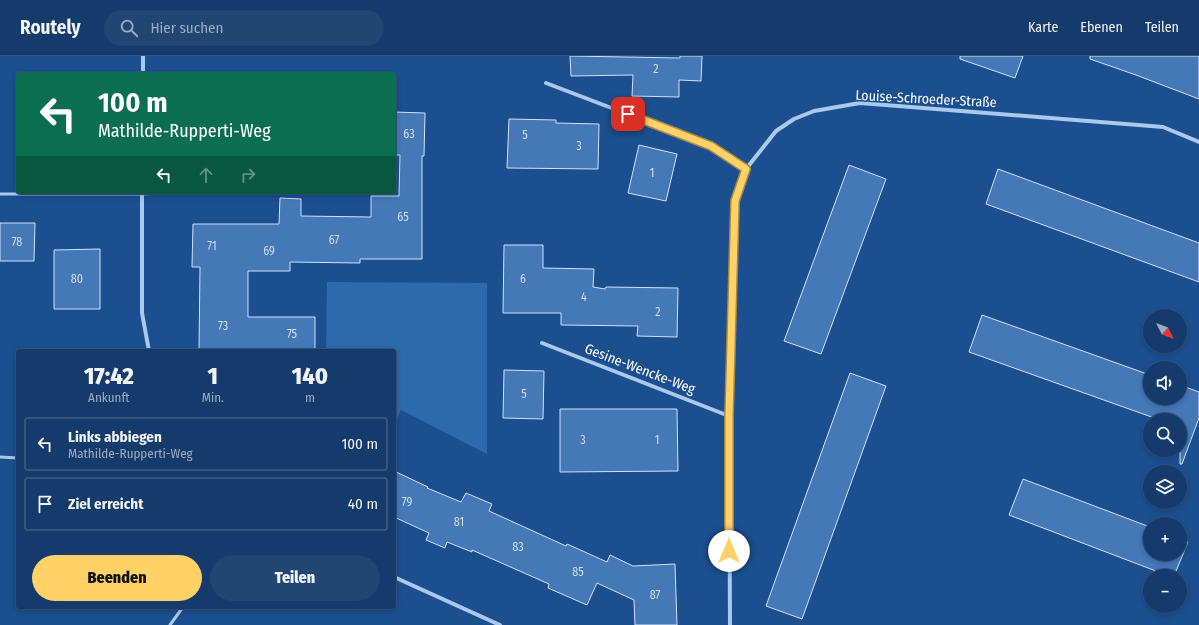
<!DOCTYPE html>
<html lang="de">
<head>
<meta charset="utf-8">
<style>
	body { margin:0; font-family:"Fira Sans Condensed",sans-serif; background:#214673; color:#f1f3f6; height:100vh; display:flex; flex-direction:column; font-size:15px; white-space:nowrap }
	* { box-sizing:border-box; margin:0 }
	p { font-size:13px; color:#9dadc1 }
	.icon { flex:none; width:22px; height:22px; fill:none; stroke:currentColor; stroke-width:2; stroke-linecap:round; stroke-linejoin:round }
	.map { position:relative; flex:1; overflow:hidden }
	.side { position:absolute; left:16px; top:293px; width:380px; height:260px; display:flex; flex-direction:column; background:#143b6b; border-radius:4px; box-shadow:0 2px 6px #0003,0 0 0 1px #33557e }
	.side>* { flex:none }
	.banner { position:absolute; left:16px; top:16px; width:380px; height:122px; border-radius:4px; box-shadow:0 2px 6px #0003,0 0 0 1px #33557e; background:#0b6e4f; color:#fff; overflow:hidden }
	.needle { width:26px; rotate:132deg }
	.controls { position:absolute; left:1143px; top:253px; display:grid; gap:8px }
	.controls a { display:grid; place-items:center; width:44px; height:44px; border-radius:50%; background:#143b6b; box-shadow:0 2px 6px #0003,0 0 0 1px #33557e; font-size:20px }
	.pin { position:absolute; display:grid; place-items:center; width:34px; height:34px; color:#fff; margin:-17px; border-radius:8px; box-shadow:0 2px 6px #0006 }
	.me { position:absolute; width:44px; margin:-22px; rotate:0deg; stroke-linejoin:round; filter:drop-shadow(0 0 3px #0008) }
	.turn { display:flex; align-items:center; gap:14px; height:84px; padding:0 16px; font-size:18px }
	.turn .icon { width:52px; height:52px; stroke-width:2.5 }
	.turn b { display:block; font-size:28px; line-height:34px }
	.lanes { display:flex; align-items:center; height:38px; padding:0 16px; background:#0003; justify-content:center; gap:20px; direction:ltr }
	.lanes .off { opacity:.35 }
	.eta { display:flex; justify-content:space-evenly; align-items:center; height:68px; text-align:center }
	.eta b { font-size:24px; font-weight:800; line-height:28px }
	.action { display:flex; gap:8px; margin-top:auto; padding:8px 16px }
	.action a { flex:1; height:46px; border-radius:24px; background:#ffd166; color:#111; font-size:16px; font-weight:800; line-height:46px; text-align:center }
	.action a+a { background:#214673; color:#f1f3f6 }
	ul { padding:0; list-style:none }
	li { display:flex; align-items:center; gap:12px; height:54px; margin:0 8px 6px; padding:0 8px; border:2px solid #33557e; border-radius:4px }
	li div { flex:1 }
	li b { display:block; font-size:15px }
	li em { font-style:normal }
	header { display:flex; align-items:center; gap:24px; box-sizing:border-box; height:56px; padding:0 20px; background:#143b6b; border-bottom:1px solid #33557e }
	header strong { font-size:19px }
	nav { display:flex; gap:22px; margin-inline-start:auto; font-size:14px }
	.search { width:280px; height:36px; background:#214673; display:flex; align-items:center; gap:10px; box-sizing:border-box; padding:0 14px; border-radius:22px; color:#9dadc1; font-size:15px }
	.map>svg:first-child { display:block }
	.green { fill:#2e69ad }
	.building { fill:#4478b7; stroke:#cfe3fa }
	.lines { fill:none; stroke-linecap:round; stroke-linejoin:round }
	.lane { stroke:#a9c9ee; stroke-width:3 }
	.street { stroke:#a9c9ee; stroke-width:4 }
	.route-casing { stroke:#a68842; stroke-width:10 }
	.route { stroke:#ffd166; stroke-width:7 }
	.labels { text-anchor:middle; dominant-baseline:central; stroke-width:3; stroke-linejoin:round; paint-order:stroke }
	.number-label { font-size:12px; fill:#d0dded }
	.street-label { font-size:14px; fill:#fff; stroke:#1b4f8f }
</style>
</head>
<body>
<header>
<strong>Routely</strong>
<div class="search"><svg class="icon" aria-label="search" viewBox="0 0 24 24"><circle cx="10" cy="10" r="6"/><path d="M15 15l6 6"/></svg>Hier suchen</div>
<nav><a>Karte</a><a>Ebenen</a><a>Teilen</a></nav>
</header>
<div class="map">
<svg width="1199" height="569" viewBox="0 0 1199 569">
	<rect width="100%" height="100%" fill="#1b4f8f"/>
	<!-- green -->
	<path class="green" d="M 327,226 L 487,227 L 487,398 L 401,354 L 394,369 L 394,295 L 326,295 Z"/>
	<!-- building -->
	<path class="building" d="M 570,0 L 680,2 L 680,0 L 702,0 L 701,25 L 679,24 L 679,41 L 632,40 L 633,19 L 571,20 Z
		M 960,0 L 1023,0 L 1015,22 L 960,3 Z
		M 1090,0 L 1199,0 L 1199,43 L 1136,19 L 1090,3 Z
		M 394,56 L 425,57 L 424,100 L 422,100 L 422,203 L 360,203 L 360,207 L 290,206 L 290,215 L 248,215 L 248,261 L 315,261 L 315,295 L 199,295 L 200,211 L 192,211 L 193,168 L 279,168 L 280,142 L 301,143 L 301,160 L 371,161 L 371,140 L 399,140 L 400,99 L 394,99 Z
		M 509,63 L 556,64 L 556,67 L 599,68 L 598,113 L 507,112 Z
		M 639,89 L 677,98 L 666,145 L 628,137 Z
		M 849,109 L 886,123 L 821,298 L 784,285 Z
		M 998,113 L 1199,187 L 1199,226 L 986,148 Z
		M 0,167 L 35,167 L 34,205 L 0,205 Z
		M 504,189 L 543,189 L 543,212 L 594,213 L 593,231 L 605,233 L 606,231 L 678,232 L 677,281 L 637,280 L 638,270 L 561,269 L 561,257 L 503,257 Z
		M 100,193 L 100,253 L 54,253 L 54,194 Z
		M 982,259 L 1150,319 L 1150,342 L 1180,342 L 1180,329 L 1199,336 L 1199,362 L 1182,408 L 1180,408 L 1180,364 L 1160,364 L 969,296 Z
		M 504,314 L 544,315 L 543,363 L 503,362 Z
		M 850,317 L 886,330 L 802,563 L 766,550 Z
		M 560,353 L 677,353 L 678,415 L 560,416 Z
		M 394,415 L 428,431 L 427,432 L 461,446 L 466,437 L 492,448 L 489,455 L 566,490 L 567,488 L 607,506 L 610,499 L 633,510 L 675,508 L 677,569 L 635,569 L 634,544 L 597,527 L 587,549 L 548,532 L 549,528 L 472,494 L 472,496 L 447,486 L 445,492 L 426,484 L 429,477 L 394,461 Z
		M 1023,423 L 1150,471 L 1150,498 L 1180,498 L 1180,483 L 1188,486 L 1174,520 L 1169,520 L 1009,459 Z"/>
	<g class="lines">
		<!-- lane -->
		<path class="lane" d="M 0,138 L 142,138 L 177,136
			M 0,401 L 18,402
			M 170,569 L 183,551"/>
		<!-- street -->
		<path class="street" d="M 143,18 L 143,0
			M 546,27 L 711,90 L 746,113
			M 142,136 L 142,257 L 149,295
			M 542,287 L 729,360
			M 394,521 L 500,569
			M 730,569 L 729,360 L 735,145 L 746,113 L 776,75 L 794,63 L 814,55 L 860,47 L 1163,71 L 1199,86"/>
	</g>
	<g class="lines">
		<!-- route casing -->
		<g class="route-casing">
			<path id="route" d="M 628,58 L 711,90 L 746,113 L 735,145 L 729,360 L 729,495"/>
		</g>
		<!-- route -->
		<use href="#route" class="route"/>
	</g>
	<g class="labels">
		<!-- number labels -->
		<g class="number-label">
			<text x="656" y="13">2</text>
			<text x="409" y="78">63</text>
			<text x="525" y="79">5</text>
			<text x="579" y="90">3</text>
			<text x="652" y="117">1</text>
			<text x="403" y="161">65</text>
			<text x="334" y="184">67</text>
			<text x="17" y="186">78</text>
			<text x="212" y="190">71</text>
			<text x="269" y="195">69</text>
			<text x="77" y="223">80</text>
			<text x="523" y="223">6</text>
			<text x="584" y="241">4</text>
			<text x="658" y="256">2</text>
			<text x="223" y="270">73</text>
			<text x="292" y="278">75</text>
			<text x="524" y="338">5</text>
			<text x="583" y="384">3</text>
			<text x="657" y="384">1</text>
			<text x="407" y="446">79</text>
			<text x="459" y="466">81</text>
			<text x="518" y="491">83</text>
			<text x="578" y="516">85</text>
			<text x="655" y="539">87</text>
		</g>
		<!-- street labels -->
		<g class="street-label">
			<text transform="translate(926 43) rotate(3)">Louise-Schroeder-Straße</text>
			<text transform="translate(640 313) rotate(21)">Gesine-Wencke-Weg</text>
		</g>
	</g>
</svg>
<div class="controls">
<a><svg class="needle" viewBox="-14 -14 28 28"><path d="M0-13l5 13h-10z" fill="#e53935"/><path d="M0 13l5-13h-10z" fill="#9dadc1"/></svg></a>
<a><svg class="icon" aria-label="sound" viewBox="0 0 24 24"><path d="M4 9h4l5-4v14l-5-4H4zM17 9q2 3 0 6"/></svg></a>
<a><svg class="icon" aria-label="search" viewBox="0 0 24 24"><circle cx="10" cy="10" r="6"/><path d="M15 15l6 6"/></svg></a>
<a><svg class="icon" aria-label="layers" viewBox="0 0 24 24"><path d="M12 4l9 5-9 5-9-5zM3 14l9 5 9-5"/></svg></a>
<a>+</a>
<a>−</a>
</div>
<div class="pin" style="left:628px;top:58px;background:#d93025"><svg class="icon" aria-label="arrive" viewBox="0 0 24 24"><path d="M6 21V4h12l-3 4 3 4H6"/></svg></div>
<svg class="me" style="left:729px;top:495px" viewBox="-20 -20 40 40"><circle r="19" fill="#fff"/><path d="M0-13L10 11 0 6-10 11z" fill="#ffd166"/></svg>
<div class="banner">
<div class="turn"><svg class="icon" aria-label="left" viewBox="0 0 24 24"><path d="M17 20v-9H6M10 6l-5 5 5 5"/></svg><div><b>100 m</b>Mathilde-Rupperti-Weg</div></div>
<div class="lanes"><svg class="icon" aria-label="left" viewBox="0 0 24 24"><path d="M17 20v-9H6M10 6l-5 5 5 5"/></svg><svg class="icon off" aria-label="ahead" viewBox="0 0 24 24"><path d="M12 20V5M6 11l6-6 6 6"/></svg><svg class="icon off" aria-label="right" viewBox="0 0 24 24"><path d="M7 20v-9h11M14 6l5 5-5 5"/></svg></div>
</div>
<section class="side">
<div class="eta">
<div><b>17:42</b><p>Ankunft</p></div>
<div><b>1</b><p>Min.</p></div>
<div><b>140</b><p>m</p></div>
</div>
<ul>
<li><svg class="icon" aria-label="left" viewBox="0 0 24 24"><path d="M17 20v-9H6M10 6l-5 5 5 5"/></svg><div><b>Links abbiegen</b><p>Mathilde-Rupperti-Weg</p></div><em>100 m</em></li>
<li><svg class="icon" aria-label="arrive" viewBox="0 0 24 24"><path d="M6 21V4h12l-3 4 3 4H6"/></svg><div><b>Ziel erreicht</b></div><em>40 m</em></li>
</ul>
<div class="action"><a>Beenden</a><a>Teilen</a></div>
</section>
</div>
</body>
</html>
